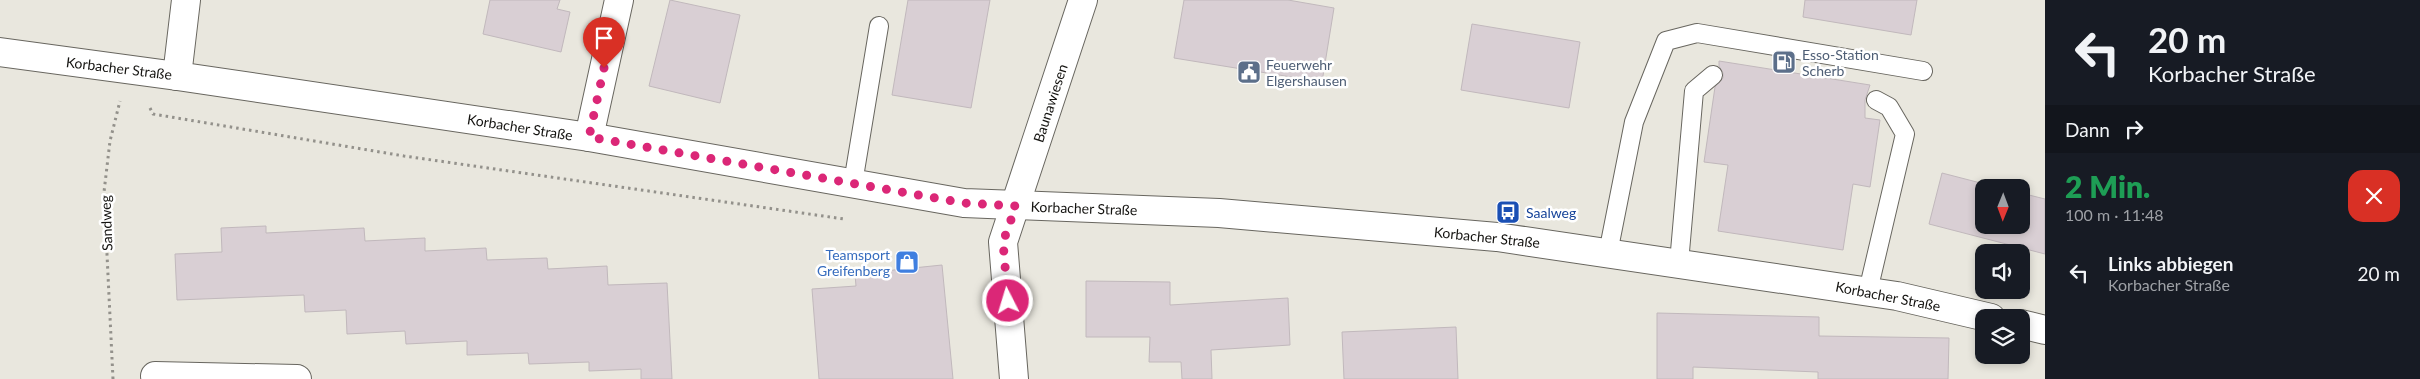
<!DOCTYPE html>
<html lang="de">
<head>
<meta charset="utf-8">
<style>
	body { margin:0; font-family:Lato,sans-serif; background:#242831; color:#f1f3f6; height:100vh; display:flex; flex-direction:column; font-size:19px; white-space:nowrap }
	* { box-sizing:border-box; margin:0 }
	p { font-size:16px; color:#9ea1a6 }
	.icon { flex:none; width:28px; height:28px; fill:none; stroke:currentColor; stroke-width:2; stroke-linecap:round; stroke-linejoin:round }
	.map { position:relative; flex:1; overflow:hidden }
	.details { display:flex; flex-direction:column; background:#171b24; width:375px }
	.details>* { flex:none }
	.hud { background:#171b24; color:#f1f3f6; overflow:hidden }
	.needle { width:32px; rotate:181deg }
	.buttons { position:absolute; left:1975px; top:179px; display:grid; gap:10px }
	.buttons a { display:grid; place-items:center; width:55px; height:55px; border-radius:10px; background:#171b24; box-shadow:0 2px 8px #0003; font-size:25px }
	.pin { position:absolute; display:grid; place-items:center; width:42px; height:42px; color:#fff; margin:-51px -21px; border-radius:50% 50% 50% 0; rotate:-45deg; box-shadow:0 0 5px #0007 }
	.pin .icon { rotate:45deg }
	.me { position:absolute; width:55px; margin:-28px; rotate:355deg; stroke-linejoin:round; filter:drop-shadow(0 0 4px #0008) }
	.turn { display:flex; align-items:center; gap:18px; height:105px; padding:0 20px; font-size:22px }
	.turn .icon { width:65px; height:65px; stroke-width:2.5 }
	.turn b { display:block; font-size:35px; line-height:42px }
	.then { display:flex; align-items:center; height:48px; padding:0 20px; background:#0003; gap:10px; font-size:19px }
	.round { display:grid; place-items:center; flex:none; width:52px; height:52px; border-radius:15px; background:#242831 }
	.summary { display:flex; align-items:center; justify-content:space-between; height:85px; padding:0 20px }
	h1 { font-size:30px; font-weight:800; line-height:38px; color:#1e9e55 }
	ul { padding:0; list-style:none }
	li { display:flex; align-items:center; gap:15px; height:70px; padding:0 20px }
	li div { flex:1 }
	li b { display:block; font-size:19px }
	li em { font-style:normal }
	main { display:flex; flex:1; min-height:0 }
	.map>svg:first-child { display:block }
	.building { fill:#d9cfd4; stroke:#c1b8bc }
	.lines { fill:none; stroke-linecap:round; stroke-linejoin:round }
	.service-casing { stroke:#68665f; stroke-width:20 }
	.minor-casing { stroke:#68665f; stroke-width:30 }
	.tertiary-casing { stroke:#68665f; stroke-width:30 }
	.path { stroke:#93918b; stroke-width:3; stroke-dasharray:2.5 4; stroke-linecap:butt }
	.service { stroke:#fff; stroke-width:18 }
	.minor { stroke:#fff; stroke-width:28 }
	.tertiary { stroke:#fff; stroke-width:28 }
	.route { stroke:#db2777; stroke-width:9; stroke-dasharray:0 16.2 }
	.labels { text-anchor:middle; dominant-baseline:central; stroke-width:5; stroke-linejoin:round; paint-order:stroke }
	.service-label { font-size:14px; fill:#4e5e75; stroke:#fff; text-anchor:start }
	.street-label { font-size:14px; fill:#141310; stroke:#fff }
	.transit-label { font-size:14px; fill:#164399; stroke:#fff; text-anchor:start }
	.shop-label { font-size:14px; fill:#366cbe; stroke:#fff; text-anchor:end }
</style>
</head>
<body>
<main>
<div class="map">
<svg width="2045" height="379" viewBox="0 0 2045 379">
	<rect width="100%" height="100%" fill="#e9e7de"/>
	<!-- building -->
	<path class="building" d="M 490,0 L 560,0 L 557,9 L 570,12 L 561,52 L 483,34 Z
		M 670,0 L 740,15 L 720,103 L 649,86 Z
		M 908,0 L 990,0 L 971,108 L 892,95 Z
		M 1184,0 L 1288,0 L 1334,8 L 1322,82 L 1174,58 Z
		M 1805,0 L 1917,0 L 1911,35 L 1803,17 Z
		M 1472,24 L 1580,42 L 1569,108 L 1461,90 Z
		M 1719,61 L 1870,85 L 1865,100 L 1865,118 L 1880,120 L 1870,187 L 1853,184 L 1843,250 L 1718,231 L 1728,165 L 1704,162 L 1715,87 L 1723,78 L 1723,73 L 1719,66 Z
		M 1942,173 L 2000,188 L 1984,188 L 1984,225 L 2021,225 L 2021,193 L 2045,199 L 2045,254 L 1929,224 Z
		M 266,226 L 266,233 L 364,228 L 365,241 L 425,238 L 425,251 L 486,248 L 487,260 L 547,258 L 548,269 L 607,266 L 608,285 L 667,283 L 672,379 L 641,379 L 641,369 L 589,371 L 589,362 L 529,364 L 528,353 L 467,355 L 467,341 L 406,344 L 405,331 L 347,334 L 346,310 L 305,312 L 304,295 L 177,300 L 175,254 L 222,252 L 221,228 Z
		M 942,265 L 953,379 L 819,379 L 812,289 L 856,286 L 855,274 Z
		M 1086,281 L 1170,282 L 1170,305 L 1288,298 L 1290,345 L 1211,350 L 1212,379 L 1182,379 L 1181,362 L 1149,362 L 1150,337 L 1086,337 Z
		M 1657,313 L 1819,317 L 1819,336 L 1949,338 L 1948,379 L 1818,379 L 1818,372 L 1693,367 L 1693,379 L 1657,379 Z
		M 1456,327 L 1458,379 L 1344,379 L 1342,332 Z"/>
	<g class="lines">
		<!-- service casing -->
		<g class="service-casing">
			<path id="service" d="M 853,183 L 879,26
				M 1608,253 L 1634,122 L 1666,41 L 1697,33 L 1923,71
				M 1679,263 L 1694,91 L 1713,75
				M 1868,291 L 1905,134 L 1889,107 L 1876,100"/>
		</g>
		<!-- minor casing -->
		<g class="minor-casing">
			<path id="minor" d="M 177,76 L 186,0
				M 589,137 L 619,0
				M 155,376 L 297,379
				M 1014,379 L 1003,242 L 1083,0"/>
		</g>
		<!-- tertiary casing -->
		<g class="tertiary-casing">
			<path id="tertiary" d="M 0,52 L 177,76 L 589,137 L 964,203 L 1219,213 L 1497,237 L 1897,296 L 1991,318
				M 2021,324 L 2045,330"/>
		</g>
		<!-- path -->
		<path class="path" d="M 150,108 L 153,114 L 404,156 L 844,219
			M 113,379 L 104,192 L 110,141 L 120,101"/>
		<!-- service -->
		<use href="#service" class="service"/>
		<!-- minor -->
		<use href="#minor" class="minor"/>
		<!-- tertiary -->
		<use href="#tertiary" class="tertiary"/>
	</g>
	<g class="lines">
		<!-- route -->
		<path class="route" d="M 604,68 L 589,137 L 964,203 L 1016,206 L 1003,242 L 1008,301"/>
	</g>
	<!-- icons -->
	<defs>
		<g id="fuel-square" transform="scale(1.25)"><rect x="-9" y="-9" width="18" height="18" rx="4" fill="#5c6f8a" stroke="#fff"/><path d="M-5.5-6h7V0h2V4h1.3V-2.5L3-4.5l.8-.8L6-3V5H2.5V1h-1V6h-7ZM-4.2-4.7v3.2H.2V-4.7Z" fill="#fff"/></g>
		<g id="civic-square" transform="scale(1.25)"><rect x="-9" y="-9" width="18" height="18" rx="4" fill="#5c6f8a" stroke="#fff"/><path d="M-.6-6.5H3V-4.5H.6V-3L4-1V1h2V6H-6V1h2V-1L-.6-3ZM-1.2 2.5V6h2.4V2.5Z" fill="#fff"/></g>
		<g id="bus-square" transform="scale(1.25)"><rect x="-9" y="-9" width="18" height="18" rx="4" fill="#1a4fb4" stroke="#fff"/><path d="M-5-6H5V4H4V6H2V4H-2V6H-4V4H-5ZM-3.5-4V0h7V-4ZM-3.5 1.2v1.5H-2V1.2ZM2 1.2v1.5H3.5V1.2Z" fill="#fff"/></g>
		<g id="shop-square" transform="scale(1.25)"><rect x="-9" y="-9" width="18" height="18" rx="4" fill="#3f7fe0" stroke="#fff"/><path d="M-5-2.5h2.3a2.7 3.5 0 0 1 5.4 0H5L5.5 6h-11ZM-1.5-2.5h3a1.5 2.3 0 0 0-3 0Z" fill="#fff"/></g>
	</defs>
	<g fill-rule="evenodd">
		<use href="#fuel-square" x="1784" y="62"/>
		<use href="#civic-square" x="1249" y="72"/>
		<use href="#bus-square" x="1508" y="212"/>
		<use href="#shop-square" x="907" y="262"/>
	</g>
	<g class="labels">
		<!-- service labels -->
		<g class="service-label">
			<text x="1802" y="54">Esso-Station<tspan x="1802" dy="16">Scherb</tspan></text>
			<text x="1266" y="64">Feuerwehr<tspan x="1266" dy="16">Elgershausen</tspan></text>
		</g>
		<!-- street labels -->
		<g class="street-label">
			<text transform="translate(119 68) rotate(7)">Korbacher Straße</text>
			<text transform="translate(1050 103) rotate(-72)">Baunawiesen</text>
			<text transform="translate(520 127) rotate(9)">Korbacher Straße</text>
			<text transform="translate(1084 208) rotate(2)">Korbacher Straße</text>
			<text transform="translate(106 223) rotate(-92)">Sandweg</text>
			<text transform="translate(1487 237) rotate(6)">Korbacher Straße</text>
			<text transform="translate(1888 296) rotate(11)">Korbacher Straße</text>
		</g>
		<!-- transit labels -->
		<g class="transit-label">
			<text x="1526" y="212">Saalweg</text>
		</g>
		<!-- shop labels -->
		<g class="shop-label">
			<text x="890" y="254">Teamsport<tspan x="890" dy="16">Greifenberg</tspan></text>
		</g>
	</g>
</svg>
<div class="buttons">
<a><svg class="needle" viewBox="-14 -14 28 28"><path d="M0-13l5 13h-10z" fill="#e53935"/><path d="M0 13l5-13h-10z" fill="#9ea1a6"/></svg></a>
<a><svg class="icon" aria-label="sound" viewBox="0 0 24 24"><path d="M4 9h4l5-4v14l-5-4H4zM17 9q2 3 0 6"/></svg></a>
<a><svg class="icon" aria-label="layers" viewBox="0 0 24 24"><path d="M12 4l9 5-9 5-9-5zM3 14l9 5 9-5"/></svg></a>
</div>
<div class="pin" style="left:604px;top:68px;background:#d93025"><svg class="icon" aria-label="arrive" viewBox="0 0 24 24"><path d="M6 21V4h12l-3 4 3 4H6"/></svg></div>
<svg class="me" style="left:1008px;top:301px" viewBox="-20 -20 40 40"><circle r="17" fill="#db2777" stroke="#fff" stroke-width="3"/><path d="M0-11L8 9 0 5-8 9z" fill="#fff"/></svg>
</div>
<section class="details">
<div class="hud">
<div class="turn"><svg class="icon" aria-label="left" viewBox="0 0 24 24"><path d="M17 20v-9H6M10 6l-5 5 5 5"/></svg><div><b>20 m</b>Korbacher Straße</div></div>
<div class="then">Dann<svg class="icon" aria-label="right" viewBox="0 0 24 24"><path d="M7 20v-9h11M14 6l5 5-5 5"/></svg></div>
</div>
<div class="summary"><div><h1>2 Min.</h1><p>100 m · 11:48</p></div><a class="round" style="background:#d93025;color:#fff"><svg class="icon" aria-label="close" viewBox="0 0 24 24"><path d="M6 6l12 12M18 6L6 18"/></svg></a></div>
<ul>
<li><svg class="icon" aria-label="left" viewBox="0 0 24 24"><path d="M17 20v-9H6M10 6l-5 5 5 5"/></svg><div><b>Links abbiegen</b><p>Korbacher Straße</p></div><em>20 m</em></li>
</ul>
</section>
</main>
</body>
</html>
